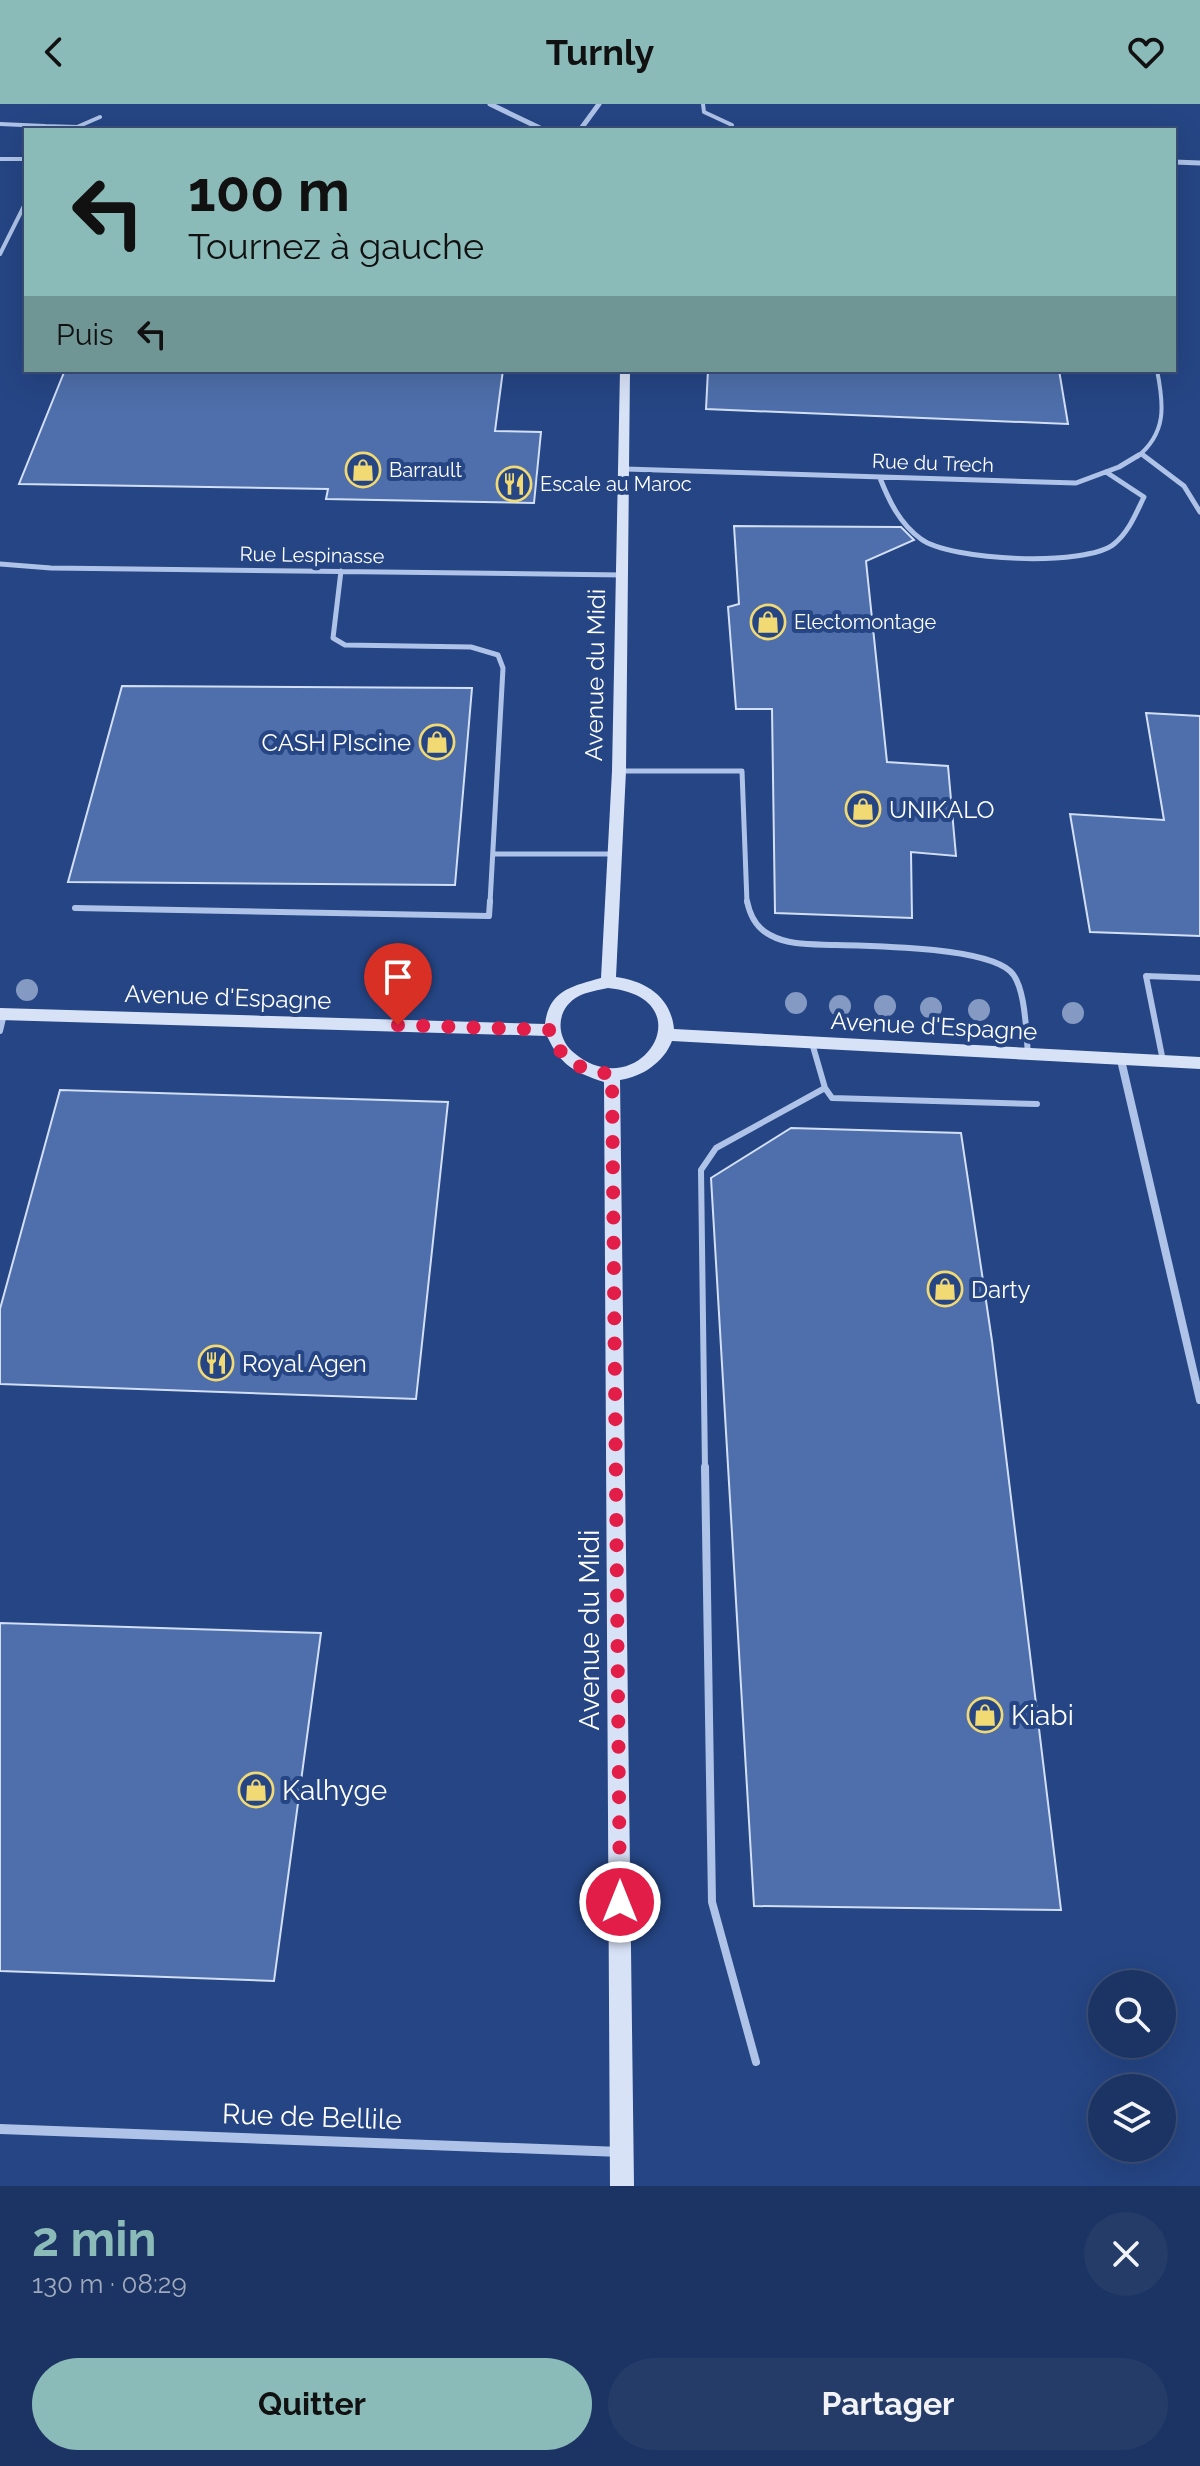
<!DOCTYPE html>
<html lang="fr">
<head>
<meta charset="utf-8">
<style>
	body { margin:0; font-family:Raleway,sans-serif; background:#253c69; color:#f1f3f6; height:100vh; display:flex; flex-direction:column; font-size:30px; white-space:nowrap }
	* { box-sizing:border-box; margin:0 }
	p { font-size:26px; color:#a0aabe }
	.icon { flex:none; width:44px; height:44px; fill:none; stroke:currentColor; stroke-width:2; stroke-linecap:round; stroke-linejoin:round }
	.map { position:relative; height:2082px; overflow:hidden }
	.drawer { display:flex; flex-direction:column; background:#1c3463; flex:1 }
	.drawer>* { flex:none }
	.hud { position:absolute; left:24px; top:24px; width:1152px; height:244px; border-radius:0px; box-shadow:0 8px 32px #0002,0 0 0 2px #3a4f78; background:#8bbbb9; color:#111; overflow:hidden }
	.buttons { position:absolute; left:1088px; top:1866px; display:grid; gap:16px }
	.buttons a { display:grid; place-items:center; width:88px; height:88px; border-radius:50%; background:#1c3463; box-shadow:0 8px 32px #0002,0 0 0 2px #3a4f78; font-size:40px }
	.pin { position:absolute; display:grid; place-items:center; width:68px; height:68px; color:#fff; margin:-82px -34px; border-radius:50% 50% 50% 0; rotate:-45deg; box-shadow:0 0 8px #0007 }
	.pin .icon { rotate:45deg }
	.me { position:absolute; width:88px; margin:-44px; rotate:0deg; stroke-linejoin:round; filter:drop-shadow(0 0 6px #0008) }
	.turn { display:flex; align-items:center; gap:28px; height:168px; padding:0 32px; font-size:36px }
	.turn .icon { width:104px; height:104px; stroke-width:2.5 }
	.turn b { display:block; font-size:56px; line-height:68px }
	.then { display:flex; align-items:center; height:76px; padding:0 32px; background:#0003; gap:16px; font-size:30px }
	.round { display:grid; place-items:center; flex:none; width:84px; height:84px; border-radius:42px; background:#253c69 }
	.head { display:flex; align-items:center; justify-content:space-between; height:136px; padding:0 32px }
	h1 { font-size:48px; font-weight:700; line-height:60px; color:#8bbbb9 }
	.cta { display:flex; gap:16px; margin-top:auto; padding:16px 32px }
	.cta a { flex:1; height:92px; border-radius:48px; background:#8bbbb9; color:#111; font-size:32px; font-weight:700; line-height:92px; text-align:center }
	.cta a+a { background:#253c69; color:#f1f3f6 }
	header { display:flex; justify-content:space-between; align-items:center; height:104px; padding:0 32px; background:#8bbbb9; color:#111; font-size:36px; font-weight:700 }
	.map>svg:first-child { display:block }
	.building { fill:#4e6fab; stroke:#d2dff6; stroke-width:2 }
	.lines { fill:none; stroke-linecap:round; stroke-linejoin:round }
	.lane-far3 { stroke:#aec3e7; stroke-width:4 }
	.lane-far2 { stroke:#aec3e7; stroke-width:5 }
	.lane-far1 { stroke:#aec3e7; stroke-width:6 }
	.lane { stroke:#aec3e7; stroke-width:8 }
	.street-far2 { stroke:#aec3e7; stroke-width:5 }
	.street-far1 { stroke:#aec3e7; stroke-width:8 }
	.street { stroke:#aec3e7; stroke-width:10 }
	.secondary { fill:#d8e2f7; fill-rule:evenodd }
	.tree { fill:#849ac3 }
	.route { stroke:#e11d48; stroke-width:14; stroke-dasharray:0 25.2 }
	.labels { text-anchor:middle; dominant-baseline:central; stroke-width:8; stroke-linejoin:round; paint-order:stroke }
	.far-street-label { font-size:20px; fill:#fff; stroke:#254584 }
	.far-poi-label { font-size:20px; fill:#fff; stroke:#254584; text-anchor:start }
	.street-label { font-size:24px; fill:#fff; stroke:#254584 }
	.poi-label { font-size:24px; fill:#fff; stroke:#254584; text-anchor:start }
	.near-street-label { font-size:28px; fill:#fff; stroke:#254584 }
	.near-poi-label { font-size:28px; fill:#fff; stroke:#254584; text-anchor:start }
</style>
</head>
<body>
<header><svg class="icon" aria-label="back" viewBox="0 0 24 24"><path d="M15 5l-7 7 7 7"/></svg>Turnly<svg class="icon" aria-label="heart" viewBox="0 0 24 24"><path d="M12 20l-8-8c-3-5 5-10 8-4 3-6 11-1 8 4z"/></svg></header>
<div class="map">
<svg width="1200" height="2082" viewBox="0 0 1200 2082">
	<rect width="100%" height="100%" fill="#254584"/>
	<!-- building -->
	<path class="building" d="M 65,266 L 503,266 L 495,327 L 541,328 L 534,399 L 326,395 L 328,385 L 19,380 Z
		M 708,266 L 1059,266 L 1068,320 L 706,305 Z
		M 734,422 L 901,423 L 914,436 L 866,457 L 887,658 L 948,662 L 956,752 L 911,748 L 912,814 L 775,809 L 772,605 L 736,605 L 728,503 L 739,500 Z
		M 122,582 L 472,584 L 455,781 L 68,778 Z
		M 1146,609 L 1200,612 L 1200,832 L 1090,828 L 1070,710 L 1164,716 Z
		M 60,986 L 448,998 L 416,1295 L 0,1280 L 0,1205 Z
		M 791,1024 L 961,1029 L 992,1237 L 1061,1806 L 754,1802 L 711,1074 Z
		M 0,1519 L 321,1529 L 274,1877 L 0,1867 Z"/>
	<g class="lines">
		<!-- lane-far3 -->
		<path class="lane-far3" d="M 703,0 L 704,8 L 732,21 L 732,26
			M 0,20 L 45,22 L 44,26
			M 45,22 L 77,23 L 100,13
			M 0,55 L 26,55
			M 0,150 L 26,98
			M 1137,353 C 1167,329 1164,301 1157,266"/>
		<!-- lane-far2 -->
		<path class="lane-far2" d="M 1143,351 L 1184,382 L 1200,408
			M 625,365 L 1076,379 L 1119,363 L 1139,351
			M 880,374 C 889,397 900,420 921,435 C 950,457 1086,463 1114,440 C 1129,428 1136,409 1144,393 L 1106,368
			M 0,460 L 51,464 L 623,471
			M 341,467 L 333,534 L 345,541 L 471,543 L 498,551 L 503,564 L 490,799
			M 619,667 L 742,667 L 747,799
			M 493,750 L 614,750"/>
		<!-- lane-far1 -->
		<path class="lane-far1" d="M 747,797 C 750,812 756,824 770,831 C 790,842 814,840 836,841 C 874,842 983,843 1010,867 C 1026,881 1026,930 1028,950
			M 75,804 L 489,812 L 490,797
			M 0,927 L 4,910
			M 812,939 L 825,984 L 832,994 L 1037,1000
			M 1163,957 L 1146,872 L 1200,874
			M 705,1365 L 701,1066 L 716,1044 L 825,984"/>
		<!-- lane -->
		<path class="lane" d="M 705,1363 L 712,1798 L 756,1958"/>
		<!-- street-far2 -->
		<path class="street-far2" d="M 490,0 L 544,26
			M 561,26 L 574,26
			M 580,26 L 599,0
			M 1174,58 L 1200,59"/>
		<!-- street-far1 -->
		<path class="street-far1" d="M 1121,956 L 1200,1296"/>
		<!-- street -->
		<path class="street" d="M 0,2025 L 621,2048"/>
		<!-- secondary -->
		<path class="secondary" d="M 620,266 L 630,266 L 626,667 L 616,873 C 646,877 671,893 674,925 L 1200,953 L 1200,965 L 672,937 C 664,958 642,973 620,976 L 634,2082 L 610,2082 L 604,978 C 574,968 561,962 547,932 L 0,916 L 0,904 L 545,920 C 549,886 573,882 601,874 L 612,667 ZM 608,884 C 708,894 639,1005 573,948 C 555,932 556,904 579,892 C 587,888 599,886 608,884 Z"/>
	</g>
	<!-- trees -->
	<g class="tree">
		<circle cx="27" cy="886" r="11"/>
		<circle cx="796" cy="899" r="11"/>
		<circle cx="840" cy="902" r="11"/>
		<circle cx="885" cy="902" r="11"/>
		<circle cx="931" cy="904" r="11"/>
		<circle cx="979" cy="906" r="11"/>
		<circle cx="1073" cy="909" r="11"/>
	</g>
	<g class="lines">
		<!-- route -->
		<path class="route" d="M 398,921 L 551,926 C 559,958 582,967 612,970 L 620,1798"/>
	</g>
	<!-- icons -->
	<defs>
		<g id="shop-ring" transform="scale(1.8)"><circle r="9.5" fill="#254584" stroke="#f1d973" stroke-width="1.5"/><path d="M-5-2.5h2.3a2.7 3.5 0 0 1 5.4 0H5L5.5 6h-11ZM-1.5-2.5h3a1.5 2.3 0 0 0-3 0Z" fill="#f1d973"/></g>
		<g id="restaurant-ring" transform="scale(1.8)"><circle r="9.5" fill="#254584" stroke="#f1d973" stroke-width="1.5"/><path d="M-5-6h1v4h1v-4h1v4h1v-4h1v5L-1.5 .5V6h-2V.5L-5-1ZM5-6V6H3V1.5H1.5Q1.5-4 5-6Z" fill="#f1d973"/></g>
	</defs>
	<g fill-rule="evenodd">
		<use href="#shop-ring" x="363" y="366"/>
		<use href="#restaurant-ring" x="514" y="380"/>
		<use href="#shop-ring" x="768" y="518"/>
		<use href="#shop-ring" x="437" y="638"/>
		<use href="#shop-ring" x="863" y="705"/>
		<use href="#shop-ring" x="945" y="1185"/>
		<use href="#restaurant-ring" x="216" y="1259"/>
		<use href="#shop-ring" x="985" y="1611"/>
		<use href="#shop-ring" x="256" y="1686"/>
	</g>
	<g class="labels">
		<!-- far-street labels -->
		<g class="far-street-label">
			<text transform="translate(933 359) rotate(2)">Rue du Trech</text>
			<text transform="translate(312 451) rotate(1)">Rue Lespinasse</text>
		</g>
		<!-- far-poi labels -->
		<g class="far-poi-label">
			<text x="389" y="366">Barrault</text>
			<text x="540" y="380">Escale au Maroc</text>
			<text x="794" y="518">Electomontage</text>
		</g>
		<!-- street labels -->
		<g class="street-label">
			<text transform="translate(595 571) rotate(-89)">Avenue du Midi</text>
			<text transform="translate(228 893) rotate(2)">Avenue d'Espagne</text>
			<text transform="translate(934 922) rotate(3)">Avenue d'Espagne</text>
		</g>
		<!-- poi labels -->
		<g class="poi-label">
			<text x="411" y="638" text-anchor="end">CASH PIscine</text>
			<text x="889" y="705">UNIKALO</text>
			<text x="971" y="1185">Darty</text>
			<text x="242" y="1259">Royal Agen</text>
		</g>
		<!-- near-street labels -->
		<g class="near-street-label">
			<text transform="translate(589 1526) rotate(-90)">Avenue du Midi</text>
			<text transform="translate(312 2013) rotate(2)">Rue de Bellile</text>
		</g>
		<!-- near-poi labels -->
		<g class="near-poi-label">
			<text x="1011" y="1611">Kiabi</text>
			<text x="282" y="1686">Kalhyge</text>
		</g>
	</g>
</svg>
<div class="buttons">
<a><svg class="icon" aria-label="search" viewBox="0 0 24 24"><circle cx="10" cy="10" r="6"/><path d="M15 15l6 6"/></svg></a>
<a><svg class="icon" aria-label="layers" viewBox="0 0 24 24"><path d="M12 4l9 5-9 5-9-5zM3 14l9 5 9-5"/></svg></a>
</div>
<div class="pin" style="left:398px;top:921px;background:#d93025"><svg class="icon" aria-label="arrive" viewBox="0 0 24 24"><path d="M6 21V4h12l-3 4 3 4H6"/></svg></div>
<svg class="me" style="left:620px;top:1798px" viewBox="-20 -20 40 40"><circle r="17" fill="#e11d48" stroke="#fff" stroke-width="3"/><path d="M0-11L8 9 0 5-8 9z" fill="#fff"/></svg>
<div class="hud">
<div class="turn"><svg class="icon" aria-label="left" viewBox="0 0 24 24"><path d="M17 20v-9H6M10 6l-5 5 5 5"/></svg><div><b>100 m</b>Tournez à gauche</div></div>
<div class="then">Puis<svg class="icon" aria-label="left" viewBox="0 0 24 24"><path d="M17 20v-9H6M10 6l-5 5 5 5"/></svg></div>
</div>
</div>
<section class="drawer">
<div class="head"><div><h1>2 min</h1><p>130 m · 08:29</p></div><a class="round"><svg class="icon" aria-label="close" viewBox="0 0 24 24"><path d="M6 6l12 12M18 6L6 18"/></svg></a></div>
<div class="cta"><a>Quitter</a><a>Partager</a></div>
</section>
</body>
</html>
